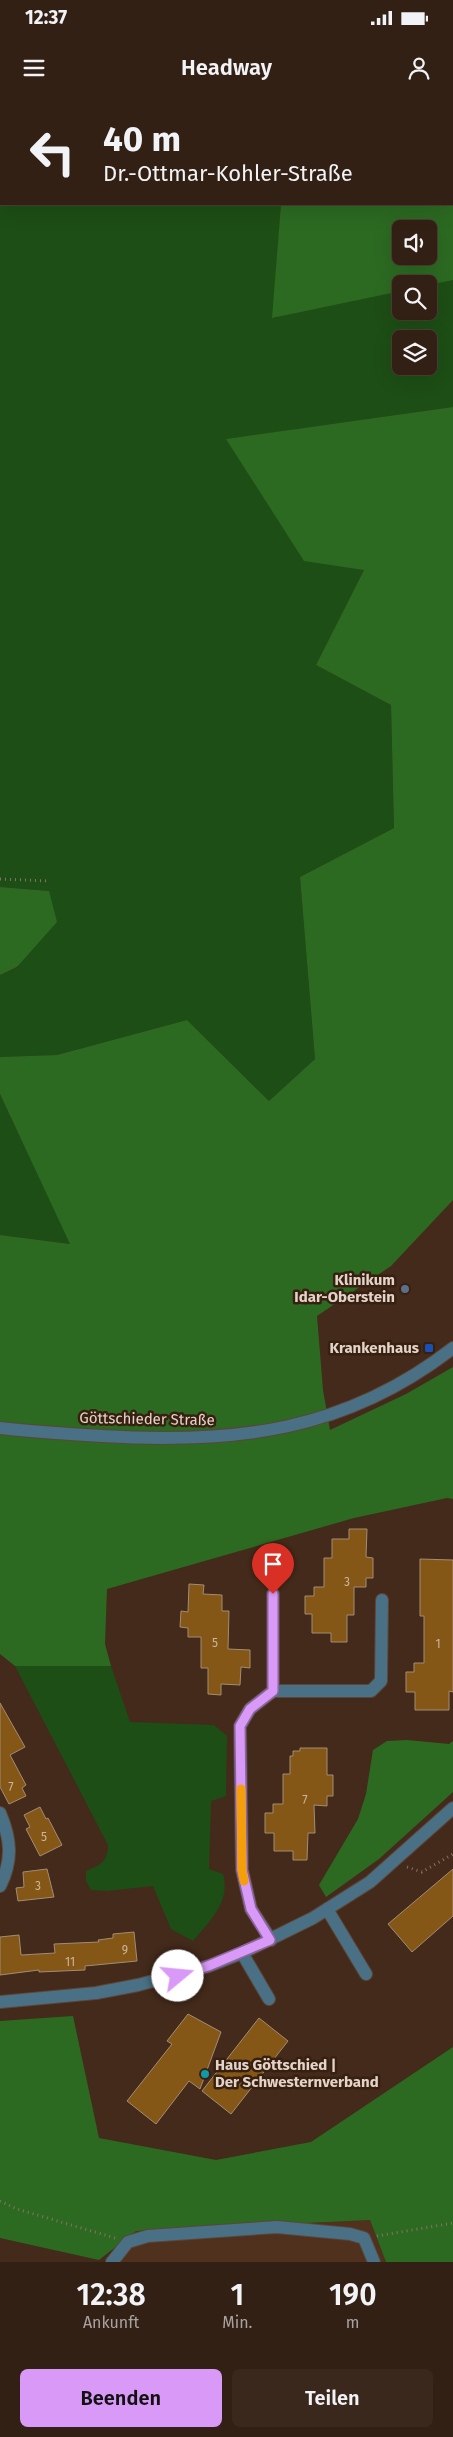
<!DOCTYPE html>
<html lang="de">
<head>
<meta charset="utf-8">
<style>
	body { margin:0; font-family:"Fira Sans",sans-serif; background:#3a281d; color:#f1f3f6; height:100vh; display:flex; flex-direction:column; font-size:19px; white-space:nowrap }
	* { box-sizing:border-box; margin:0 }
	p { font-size:16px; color:#a8a3a0 }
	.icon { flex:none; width:28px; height:28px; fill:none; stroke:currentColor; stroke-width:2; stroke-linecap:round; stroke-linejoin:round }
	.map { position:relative; height:2162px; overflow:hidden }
	.details { display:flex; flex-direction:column; background:#322014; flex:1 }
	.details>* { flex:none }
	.banner { position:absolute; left:0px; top:0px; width:454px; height:105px; box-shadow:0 5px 20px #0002,0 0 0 1px #4d3e34; background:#322014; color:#f1f3f6; overflow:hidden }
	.buttons { position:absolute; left:392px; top:120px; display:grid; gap:10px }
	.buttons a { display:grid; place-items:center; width:45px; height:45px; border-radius:8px; background:#322014; box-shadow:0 5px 20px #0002,0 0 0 1px #4d3e34; font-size:25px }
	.pin { position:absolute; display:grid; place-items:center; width:42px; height:42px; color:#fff; margin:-51px -21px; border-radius:50% 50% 50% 0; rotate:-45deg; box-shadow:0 0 5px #0007 }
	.pin .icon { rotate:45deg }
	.me { position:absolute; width:55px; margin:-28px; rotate:73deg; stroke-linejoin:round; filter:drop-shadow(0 0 4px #0008) }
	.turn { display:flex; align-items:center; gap:18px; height:105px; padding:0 20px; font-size:22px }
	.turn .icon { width:65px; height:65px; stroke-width:2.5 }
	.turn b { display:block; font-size:35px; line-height:42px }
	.eta { display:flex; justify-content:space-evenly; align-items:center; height:85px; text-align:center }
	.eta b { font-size:30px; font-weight:600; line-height:35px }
	.button { display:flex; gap:10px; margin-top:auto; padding:10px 20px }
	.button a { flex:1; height:58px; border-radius:8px; background:#d99af7; color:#111; font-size:20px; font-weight:600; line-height:58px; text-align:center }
	.button a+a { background:#3a281d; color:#f1f3f6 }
	.status { display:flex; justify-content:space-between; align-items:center; height:35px; padding:0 25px; background:#322014; direction:ltr }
	.status svg { height:14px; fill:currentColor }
	header { display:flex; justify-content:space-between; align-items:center; height:65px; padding:0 20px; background:#322014; font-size:22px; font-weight:600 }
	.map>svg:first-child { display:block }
	.built { fill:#4f311e }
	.green { fill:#1d4e15; fill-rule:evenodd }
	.forest { fill:#2c6a22; fill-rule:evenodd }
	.building { fill:#855717; stroke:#a38c74 }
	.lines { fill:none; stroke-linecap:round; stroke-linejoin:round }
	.minor-casing { stroke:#5d4537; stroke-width:14 }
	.path { stroke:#867164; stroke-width:3; stroke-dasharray:1 4; stroke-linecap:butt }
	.minor { stroke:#497084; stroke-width:12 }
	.route-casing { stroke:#8d64a1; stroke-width:12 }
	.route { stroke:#d99af7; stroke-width:9 }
	.slow { stroke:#f59e0b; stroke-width:9 }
	.service-dot { fill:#5c6f8a; stroke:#382011; stroke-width:2 }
	.transit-dot { fill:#1a4fb4; stroke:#382011; stroke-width:2 }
	.culture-dot { fill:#0f9aa8; stroke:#382011; stroke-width:2 }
	.labels { text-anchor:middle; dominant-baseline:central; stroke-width:5; stroke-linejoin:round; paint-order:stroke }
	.number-label { font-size:12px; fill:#ccb49c }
	.poi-label { font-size:15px; font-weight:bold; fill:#e3d3c9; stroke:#382011; text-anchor:end }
	.street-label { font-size:15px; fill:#e3d3c9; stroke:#382011 }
</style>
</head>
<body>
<div class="status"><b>12:37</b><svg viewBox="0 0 49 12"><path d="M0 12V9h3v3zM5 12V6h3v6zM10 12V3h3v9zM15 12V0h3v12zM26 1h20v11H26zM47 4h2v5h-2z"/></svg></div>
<header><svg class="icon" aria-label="menu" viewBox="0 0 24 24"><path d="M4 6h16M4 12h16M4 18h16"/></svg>Headway<svg class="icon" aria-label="person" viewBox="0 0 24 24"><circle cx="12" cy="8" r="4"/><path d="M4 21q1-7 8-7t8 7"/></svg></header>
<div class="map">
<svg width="453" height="2162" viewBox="0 0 453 2162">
	<rect width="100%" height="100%" fill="#432a1b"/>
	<!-- built -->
	<path class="built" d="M 370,2120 L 386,2162 L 115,2162 L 117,2146 L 136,2131 Z"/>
	<!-- green -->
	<path class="green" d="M 0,74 L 1,104 L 281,104 L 273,218 L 401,188 L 401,211 L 429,211 L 429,184 L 453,175 L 453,307 L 227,339 L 364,470 L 316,565 L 391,605 L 394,728 L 300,777 L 315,959 L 269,1001 L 187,920 L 57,955 L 0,957 L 0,875 L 18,867 L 49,791 L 0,787 ZM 401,239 L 429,239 L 429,266 L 401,266 Z
		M 0,994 L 71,1144 L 0,1135 Z
		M 15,1566 L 111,1566 L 130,1622 L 214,1625 L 227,1636 L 226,1696 L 211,1701 L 209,1769 L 223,1774 C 231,1801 210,1821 193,1841 L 171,1829 L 153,1786 L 107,1791 L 91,1790 L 86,1781 L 86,1771 C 100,1766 108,1761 108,1745 Z"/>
	<!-- forest -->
	<path class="forest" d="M 0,0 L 453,0 L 453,180 L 429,185 L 401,184 L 401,191 L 272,218 L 281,104 L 452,104 L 452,1 L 1,1 L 0,74 ZM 401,129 L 429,129 L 429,156 L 401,156 Z
		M 453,307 L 453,1100 L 391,1166 L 317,1216 L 323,1290 L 330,1330 L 406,1294 L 453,1267 L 453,1399 L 447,1398 L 354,1418 L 107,1489 L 105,1544 L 111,1566 L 15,1566 L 0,1554 L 0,1135 L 70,1144 L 0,994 L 0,957 L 57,955 L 187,920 L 269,1001 L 315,959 L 300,777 L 394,728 L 391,605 L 316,565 L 364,470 L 304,461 L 226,339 Z
		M 0,787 L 49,791 L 57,822 L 17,867 L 0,875 Z
		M 407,1640 L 449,1644 L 453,1641 L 453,1692 L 379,1759 L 326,1797 L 319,1785 L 358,1719 L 366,1694 L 373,1650 L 387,1641 Z
		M 73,1916 L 99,2038 L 216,2060 L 311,2042 L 453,1947 L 453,2162 L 386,2162 L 370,2120 L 136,2131 L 99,2160 L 0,2138 L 0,1921 Z"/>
	<!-- building -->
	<path class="building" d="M 349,1429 L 367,1429 L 366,1457 L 373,1458 L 373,1478 L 366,1478 L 366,1487 L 354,1487 L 354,1515 L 347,1515 L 347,1542 L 331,1542 L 331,1533 L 312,1533 L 312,1514 L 305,1514 L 305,1496 L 314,1496 L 314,1487 L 324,1487 L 324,1458 L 332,1458 L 332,1439 L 349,1439 Z
		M 420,1459 L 453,1460 L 453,1592 L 449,1591 L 449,1610 L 415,1610 L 415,1592 L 406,1592 L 406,1572 L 414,1572 L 414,1563 L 424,1563 L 424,1516 L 420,1516 Z
		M 189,1484 L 204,1485 L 203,1494 L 222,1495 L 222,1511 L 229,1511 L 228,1549 L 250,1550 L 250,1568 L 241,1567 L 240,1585 L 221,1584 L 221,1595 L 208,1594 L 208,1568 L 201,1568 L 201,1537 L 188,1537 L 188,1528 L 180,1527 L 181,1511 L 188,1512 Z
		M 0,1603 L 25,1647 L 10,1655 L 26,1685 L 22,1688 L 26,1696 L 9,1704 L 0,1687 Z
		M 300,1648 L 327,1648 L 327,1675 L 333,1675 L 333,1696 L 327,1696 L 327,1706 L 314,1705 L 315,1733 L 308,1733 L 307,1760 L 293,1760 L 293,1751 L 274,1751 L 274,1733 L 265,1733 L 265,1713 L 273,1713 L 273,1704 L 283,1704 L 283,1674 L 290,1674 L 290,1656 L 293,1656 L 293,1651 L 300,1651 Z
		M 40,1707 L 46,1719 L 48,1718 L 62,1745 L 40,1756 L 26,1729 L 30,1727 L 24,1715 Z
		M 47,1769 L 54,1797 L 18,1801 L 16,1788 L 24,1787 L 23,1772 Z
		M 453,1769 L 453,1816 L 412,1852 L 388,1824 Z
		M 134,1832 L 137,1861 L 85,1866 L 85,1870 L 39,1872 L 39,1870 L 0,1875 L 0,1837 L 19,1835 L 21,1855 L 55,1853 L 54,1844 L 99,1842 L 98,1840 L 113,1838 L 113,1834 Z
		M 188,1914 L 221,1932 L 200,1989 L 189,1981 L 156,2024 L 127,2001 L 172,1944 L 167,1941 Z
		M 259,1918 L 288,1941 L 231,2014 L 202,1991 Z"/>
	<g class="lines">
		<!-- minor casing -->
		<g class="minor-casing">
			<path id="minor" d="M 0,1328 C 34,1332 68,1334 102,1336 C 234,1344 345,1332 453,1248
				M 273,1591 L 273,1494
				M 0,1713 C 11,1739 13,1760 0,1786
				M 327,1809 L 366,1874
				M 271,1840 L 251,1809 L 242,1770 L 240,1626 L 250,1609 L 273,1591 L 371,1591 L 381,1581 L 382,1500
				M 242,1853 L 269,1899
				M 0,1902 L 96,1893 L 138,1885 L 209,1866 L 242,1853 L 313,1818 L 370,1782 L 453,1708
				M 112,2162 L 128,2142 L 148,2136 L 277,2127 L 350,2134 L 364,2138 L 374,2162"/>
		</g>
		<!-- path -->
		<path class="path" d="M 429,1 L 438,0
			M 0,19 L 1,19
			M 0,779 L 49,781
			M 407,1767 L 422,1772 L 453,1754
			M 0,2101 L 17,2109 L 115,2138
			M 377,2136 L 453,2123"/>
		<!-- minor -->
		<use href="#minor" class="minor"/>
	</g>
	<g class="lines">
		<!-- route casing -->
		<g class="route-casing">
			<path id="route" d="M 178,1876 L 208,1866 L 270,1840 L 251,1809 L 242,1770 L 240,1626 L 250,1609 L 273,1591 L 273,1494"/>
		</g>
		<!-- route -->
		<use href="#route" class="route"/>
		<!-- slow -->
		<path class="slow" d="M 241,1689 L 242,1770 L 244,1781"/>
	</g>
	<!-- markers -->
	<circle class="service-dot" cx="405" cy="1189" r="5"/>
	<rect class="transit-dot" x="424" y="1243" width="10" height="10" rx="2.5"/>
	<circle class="culture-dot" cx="205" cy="1974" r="5"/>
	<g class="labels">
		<!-- number labels -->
		<g class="number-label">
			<text x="347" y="1482">3</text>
			<text x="215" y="1543">5</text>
			<text x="438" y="1544">1</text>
			<text x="11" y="1687">7</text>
			<text x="305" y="1700">7</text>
			<text x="44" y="1737">5</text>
			<text x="38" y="1786">3</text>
			<text x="125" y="1850">9</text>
			<text x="70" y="1862">11</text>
		</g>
		<!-- poi labels -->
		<g class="poi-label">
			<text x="395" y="1180">Klinikum<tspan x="395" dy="17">Idar-Oberstein</tspan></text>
			<text x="419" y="1248">Krankenhaus</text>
			<text x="215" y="1965" text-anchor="start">Haus Göttschied |<tspan x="215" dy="17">Der Schwesternverband</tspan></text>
		</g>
		<!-- street labels -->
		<g class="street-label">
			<text transform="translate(147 1319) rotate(1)">Göttschieder Straße</text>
		</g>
	</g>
</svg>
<div class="buttons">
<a><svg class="icon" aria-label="sound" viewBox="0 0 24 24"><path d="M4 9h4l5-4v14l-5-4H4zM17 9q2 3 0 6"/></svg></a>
<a><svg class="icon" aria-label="search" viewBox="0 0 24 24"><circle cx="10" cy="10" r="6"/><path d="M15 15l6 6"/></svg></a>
<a><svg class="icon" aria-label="layers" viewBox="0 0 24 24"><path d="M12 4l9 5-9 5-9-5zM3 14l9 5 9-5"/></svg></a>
</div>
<div class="pin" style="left:273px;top:1494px;background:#d93025"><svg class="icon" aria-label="arrive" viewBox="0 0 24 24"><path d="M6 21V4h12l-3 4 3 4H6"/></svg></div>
<svg class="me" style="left:178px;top:1876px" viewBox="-20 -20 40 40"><circle r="19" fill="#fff"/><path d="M0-13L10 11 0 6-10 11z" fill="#d99af7"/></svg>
<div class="banner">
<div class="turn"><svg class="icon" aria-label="left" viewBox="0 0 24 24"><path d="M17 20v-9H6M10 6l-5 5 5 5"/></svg><div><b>40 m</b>Dr.-Ottmar-Kohler-Straße</div></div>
</div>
</div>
<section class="details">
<div class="eta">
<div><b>12:38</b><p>Ankunft</p></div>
<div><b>1</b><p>Min.</p></div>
<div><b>190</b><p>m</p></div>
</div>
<div class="button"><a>Beenden</a><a>Teilen</a></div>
</section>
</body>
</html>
